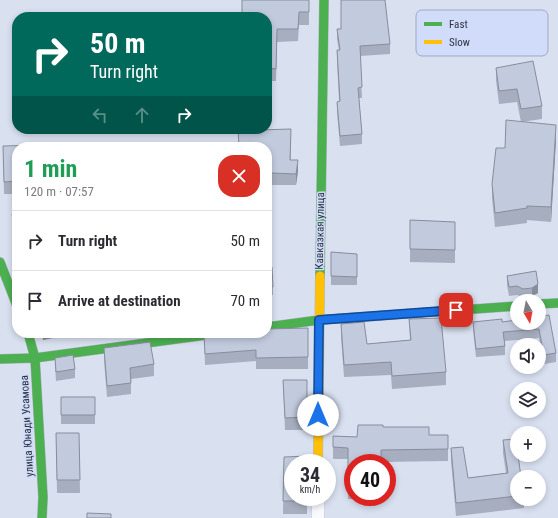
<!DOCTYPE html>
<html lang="en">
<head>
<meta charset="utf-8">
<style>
	body { margin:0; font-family:"Roboto Condensed",sans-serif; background:#f2f2f3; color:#2b2b33; height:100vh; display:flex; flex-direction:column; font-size:15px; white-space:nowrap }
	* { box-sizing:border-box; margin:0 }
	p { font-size:13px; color:#7c7c81 }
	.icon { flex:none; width:22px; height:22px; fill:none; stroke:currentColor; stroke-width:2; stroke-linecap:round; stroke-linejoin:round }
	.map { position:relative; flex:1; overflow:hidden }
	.side { position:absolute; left:12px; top:142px; width:260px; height:196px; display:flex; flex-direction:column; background:#fff; border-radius:16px; box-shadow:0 2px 6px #0003 }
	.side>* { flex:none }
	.hud { position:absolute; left:12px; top:12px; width:260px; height:122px; border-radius:16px; box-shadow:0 2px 6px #0003; background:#00695c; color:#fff; overflow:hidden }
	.needle { width:26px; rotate:170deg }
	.buttons { position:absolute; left:510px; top:294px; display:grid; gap:8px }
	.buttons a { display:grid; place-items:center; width:36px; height:36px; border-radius:50%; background:#fff; box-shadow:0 2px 6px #0003; font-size:20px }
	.speed { position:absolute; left:284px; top:454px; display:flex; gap:8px; font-size:20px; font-weight:700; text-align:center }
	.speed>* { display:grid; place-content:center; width:52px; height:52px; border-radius:50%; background:#fff; box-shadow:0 2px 6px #0003; line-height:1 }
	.speed small { font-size:10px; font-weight:400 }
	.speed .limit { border:6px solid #d22; background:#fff; color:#111 }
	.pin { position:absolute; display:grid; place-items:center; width:34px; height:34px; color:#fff; margin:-17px; border-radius:8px; box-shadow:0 2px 6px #0006 }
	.me { position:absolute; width:44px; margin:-22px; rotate:0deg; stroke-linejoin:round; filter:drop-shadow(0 0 3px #0008) }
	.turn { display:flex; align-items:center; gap:14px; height:84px; padding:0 12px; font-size:18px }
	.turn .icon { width:52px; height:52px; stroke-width:2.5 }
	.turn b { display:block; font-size:28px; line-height:34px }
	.lanes { display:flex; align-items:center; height:38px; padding:0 12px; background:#0003; justify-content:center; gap:20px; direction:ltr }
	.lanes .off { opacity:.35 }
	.round { display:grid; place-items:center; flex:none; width:42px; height:42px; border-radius:16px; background:#f2f2f3 }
	.head { display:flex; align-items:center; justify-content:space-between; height:68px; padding:0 12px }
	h1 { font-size:24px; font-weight:700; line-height:30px; color:#1e9e55 }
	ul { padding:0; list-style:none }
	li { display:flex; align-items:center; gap:12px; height:60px; padding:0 12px; border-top:1px solid #e1e1e2 }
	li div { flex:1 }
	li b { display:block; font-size:15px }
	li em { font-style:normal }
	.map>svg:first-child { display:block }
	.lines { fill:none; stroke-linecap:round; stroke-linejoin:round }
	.street-casing { stroke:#aeb3c1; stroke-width:14 }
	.fast-casing { stroke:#aeb3c1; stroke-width:10 }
	.slow-casing { stroke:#aeb3c1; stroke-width:10 }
	.street { stroke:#f9fafd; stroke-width:13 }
	.fast { stroke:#4caf50; stroke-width:9 }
	.slow { stroke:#ffc107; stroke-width:9 }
	.wall { fill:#a7aebf }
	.shaded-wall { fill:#888d9b }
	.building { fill:#c2cade; stroke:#888d9b }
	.route-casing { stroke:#114b97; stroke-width:10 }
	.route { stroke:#1a73e8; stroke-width:7 }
	.labels { text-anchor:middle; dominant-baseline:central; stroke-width:3; stroke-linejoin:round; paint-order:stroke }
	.street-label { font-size:11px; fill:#2d3341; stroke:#d0dcf9 }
	.key { fill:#d0dcf9; stroke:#9fa9c2; stroke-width:1 }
	.key-label { font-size:11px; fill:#2d3341 }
</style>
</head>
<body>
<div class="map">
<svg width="558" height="518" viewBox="0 0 558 518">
	<rect width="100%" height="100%" fill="#d9e0f0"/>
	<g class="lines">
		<!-- street casing -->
		<g class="street-casing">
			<path id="street" d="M 318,518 L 318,497"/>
		</g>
		<!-- fast casing -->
		<g class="fast-casing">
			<path id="fast" d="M 0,262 L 17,306
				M 320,276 L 324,0
				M 539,304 L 558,303
				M 267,327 L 319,320 L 517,306
				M 28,333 L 35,358 L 43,497 L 42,518
				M 0,359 L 35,358 L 221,333"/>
		</g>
		<!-- slow casing -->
		<g class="slow-casing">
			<path id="slow" d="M 318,463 L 320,276"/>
		</g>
		<!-- street -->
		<use href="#street" class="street"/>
		<!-- fast -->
		<use href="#fast" class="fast"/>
		<!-- slow -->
		<use href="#slow" class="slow"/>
	</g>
	<!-- wall -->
	<path class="wall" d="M 242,0 L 309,0 L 309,25 L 299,25 L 298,41 L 277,42 L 276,81 L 267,81 L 267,17 L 242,17 Z
		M 337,29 L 390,44 L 390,54 L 360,56 L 362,98 L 359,98 L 362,134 L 362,144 L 340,146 L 337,112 L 337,102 L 339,101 L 337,60 L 337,50 L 339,50 L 337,39 Z
		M 496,68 L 542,106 L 542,119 L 521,122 L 517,102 L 499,104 L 496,80 Z
		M 259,130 L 291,140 L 290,160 L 298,171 L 296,185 L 271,185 L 271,198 L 267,198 L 267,147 Z
		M 556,140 L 551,222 L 527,220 L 527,223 L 495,227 L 492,198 L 492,184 L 505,148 Z
		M 3,146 L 17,147 L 17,194 L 4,194 Z
		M 17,213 L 17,246 L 12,224 L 12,214 Z
		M 410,220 L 455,222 L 455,263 L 410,262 Z
		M 331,252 L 357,254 L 357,285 L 331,285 Z
		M 267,267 L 273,287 L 273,295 L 267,296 Z
		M 536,271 L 538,293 L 532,296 L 523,297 L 517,295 L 509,296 L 507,285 L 507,276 Z
		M 409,319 L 446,372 L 446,385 L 392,389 L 391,375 L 344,377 L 341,337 L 341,324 L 367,344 L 410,340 Z
		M 473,322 L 539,323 L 556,353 L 556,362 L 544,364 L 539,338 L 505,341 L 505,355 L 476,357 L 473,330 Z
		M 308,328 L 308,369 L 256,369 L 256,361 L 205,365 L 204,335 Z
		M 41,333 L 62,333 L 62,336 L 43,340 Z
		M 104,348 L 154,364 L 154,376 L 131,379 L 131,394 L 107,397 L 104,360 Z
		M 55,358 L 75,369 L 75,378 L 56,381 L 55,366 Z
		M 283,380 L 307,380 L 307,430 L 285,430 Z
		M 61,397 L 95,397 L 95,424 L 61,424 Z
		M 56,433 L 79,433 L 80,493 L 57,493 Z
		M 448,435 L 448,461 L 381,462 L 353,463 L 353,497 L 381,497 L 381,499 L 348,499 L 348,459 L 333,459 L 333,436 L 357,437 Z
		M 503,440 L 517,477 L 517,499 L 524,499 L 524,508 L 456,516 L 451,461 L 451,448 L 468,478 L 506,473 L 503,453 Z
		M 284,457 L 307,497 L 307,514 L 283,514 Z"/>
	<!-- shaded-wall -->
	<path class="shaded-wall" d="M 556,125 L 556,140 L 551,222 L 551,207 Z
		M 291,129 L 291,140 L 290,171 L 290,160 Z
		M 298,160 L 298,171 L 296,185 L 296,174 Z
		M 538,284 L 538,293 L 532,296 L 532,288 Z
		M 43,333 L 62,333 L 62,336 L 43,340 Z"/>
	<!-- building -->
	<path class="building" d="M 242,0 L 309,0 L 309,12 L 299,12 L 298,29 L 277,29 L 276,69 L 267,68 L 267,17 L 245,17 L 245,13 L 242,13 Z
		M 341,0 L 385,0 L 390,44 L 360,46 L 362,87 L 358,88 L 362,134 L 340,136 L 337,102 L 340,101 L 337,50 L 340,50 L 337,29 L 341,29 Z
		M 533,61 L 542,106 L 521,109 L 517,89 L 499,91 L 496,68 Z
		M 506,120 L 556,125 L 551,207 L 527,206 L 527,208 L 495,213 L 492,184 L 496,148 L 505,148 Z
		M 238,129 L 259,129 L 259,130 L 291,129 L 290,160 L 298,160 L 296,174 L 271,173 L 271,187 L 267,187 L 267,147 L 239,147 Z
		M 73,144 L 73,147 L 17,147 L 17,181 L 4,182 L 3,146 Z
		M 17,213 L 17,236 L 12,214 Z
		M 410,220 L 455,222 L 455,250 L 410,249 Z
		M 331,252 L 357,254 L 357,277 L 331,276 Z
		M 267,267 L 272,267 L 273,287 L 267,287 Z
		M 536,271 L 538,284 L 532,288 L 523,289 L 517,286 L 509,287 L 507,276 Z
		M 549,315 L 556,353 L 544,355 L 539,329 L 503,332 L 505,346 L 476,349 L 473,322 L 502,319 L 502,322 L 517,320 L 517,323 L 539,323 L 539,317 Z
		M 441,318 L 446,372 L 392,376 L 391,362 L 344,365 L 341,324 L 364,322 L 367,344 L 411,340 L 409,319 Z
		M 308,328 L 308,357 L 256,358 L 256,350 L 205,354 L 204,335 L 216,333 L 267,333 L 267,329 Z
		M 150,342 L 154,364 L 130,368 L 131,383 L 107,386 L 104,348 Z
		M 73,355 L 75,369 L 56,372 L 55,358 Z
		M 283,380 L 307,380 L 307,417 L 285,418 Z
		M 61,397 L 95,397 L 95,415 L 61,415 Z
		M 358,425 L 383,425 L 383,427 L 429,427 L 429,435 L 448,435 L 448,449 L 381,450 L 381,463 L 353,463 L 353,487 L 348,487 L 348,448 L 333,447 L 333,436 L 357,437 Z
		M 56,433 L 79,433 L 80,480 L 57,480 Z
		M 516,439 L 517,449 L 517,455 L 518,455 L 521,477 L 517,477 L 517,496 L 456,503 L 451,448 L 463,447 L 468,478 L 508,473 L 503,440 Z
		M 308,456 L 307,463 L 293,463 L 293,497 L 307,497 L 307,501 L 283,501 L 284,457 Z
		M 87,513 L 111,514 L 111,518 L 87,518 Z"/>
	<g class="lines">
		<!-- route casing -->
		<g class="route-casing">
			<path id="route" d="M 318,415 L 319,320 L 456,310"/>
		</g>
		<!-- route -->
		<use href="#route" class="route"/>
	</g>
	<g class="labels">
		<!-- street labels -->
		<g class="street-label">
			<text transform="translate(320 231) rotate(-89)">Кавказкая улица</text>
			<text transform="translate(27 426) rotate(-93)">улица Юнади Усамова</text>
		</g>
	</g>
	<!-- legend -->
	<rect x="416" y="10" width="132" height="46" rx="6" class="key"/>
	<rect x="424" y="22" width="18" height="4" fill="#4caf50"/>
	<rect x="424" y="40" width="18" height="4" fill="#ffc107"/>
	<g class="key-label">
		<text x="449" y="28">Fast</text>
		<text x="449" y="46">Slow</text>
	</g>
</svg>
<div class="buttons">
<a><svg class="needle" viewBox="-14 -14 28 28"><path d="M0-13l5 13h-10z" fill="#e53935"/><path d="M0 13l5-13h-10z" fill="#7c7c81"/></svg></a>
<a><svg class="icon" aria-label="sound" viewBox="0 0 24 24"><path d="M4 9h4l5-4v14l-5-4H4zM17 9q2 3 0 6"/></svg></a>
<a><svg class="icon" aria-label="layers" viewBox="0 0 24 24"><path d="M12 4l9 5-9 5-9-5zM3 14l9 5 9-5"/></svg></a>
<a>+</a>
<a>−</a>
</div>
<div class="speed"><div>34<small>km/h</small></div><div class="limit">40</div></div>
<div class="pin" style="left:456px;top:310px;background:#d93025"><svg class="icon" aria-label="arrive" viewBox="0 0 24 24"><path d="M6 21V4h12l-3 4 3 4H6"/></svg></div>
<svg class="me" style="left:318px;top:415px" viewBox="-20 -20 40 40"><circle r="19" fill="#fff"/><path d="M0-13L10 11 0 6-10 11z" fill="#1a73e8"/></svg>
<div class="hud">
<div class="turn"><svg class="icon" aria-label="right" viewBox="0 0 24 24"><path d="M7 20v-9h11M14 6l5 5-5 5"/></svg><div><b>50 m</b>Turn right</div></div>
<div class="lanes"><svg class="icon off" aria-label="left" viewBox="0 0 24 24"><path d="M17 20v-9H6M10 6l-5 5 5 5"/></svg><svg class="icon off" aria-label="ahead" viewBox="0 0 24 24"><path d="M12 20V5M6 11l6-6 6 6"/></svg><svg class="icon" aria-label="right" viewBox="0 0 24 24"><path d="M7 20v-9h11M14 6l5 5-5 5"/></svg></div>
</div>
<section class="side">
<div class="head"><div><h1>1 min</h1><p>120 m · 07:57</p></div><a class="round" style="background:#d93025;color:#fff"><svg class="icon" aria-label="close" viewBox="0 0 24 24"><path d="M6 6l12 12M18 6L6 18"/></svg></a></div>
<ul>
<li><svg class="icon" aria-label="right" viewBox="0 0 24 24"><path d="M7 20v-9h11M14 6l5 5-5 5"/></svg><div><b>Turn right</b></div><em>50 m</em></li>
<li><svg class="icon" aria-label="arrive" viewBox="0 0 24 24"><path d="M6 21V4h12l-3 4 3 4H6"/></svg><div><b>Arrive at destination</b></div><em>70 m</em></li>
</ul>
</section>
</div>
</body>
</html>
